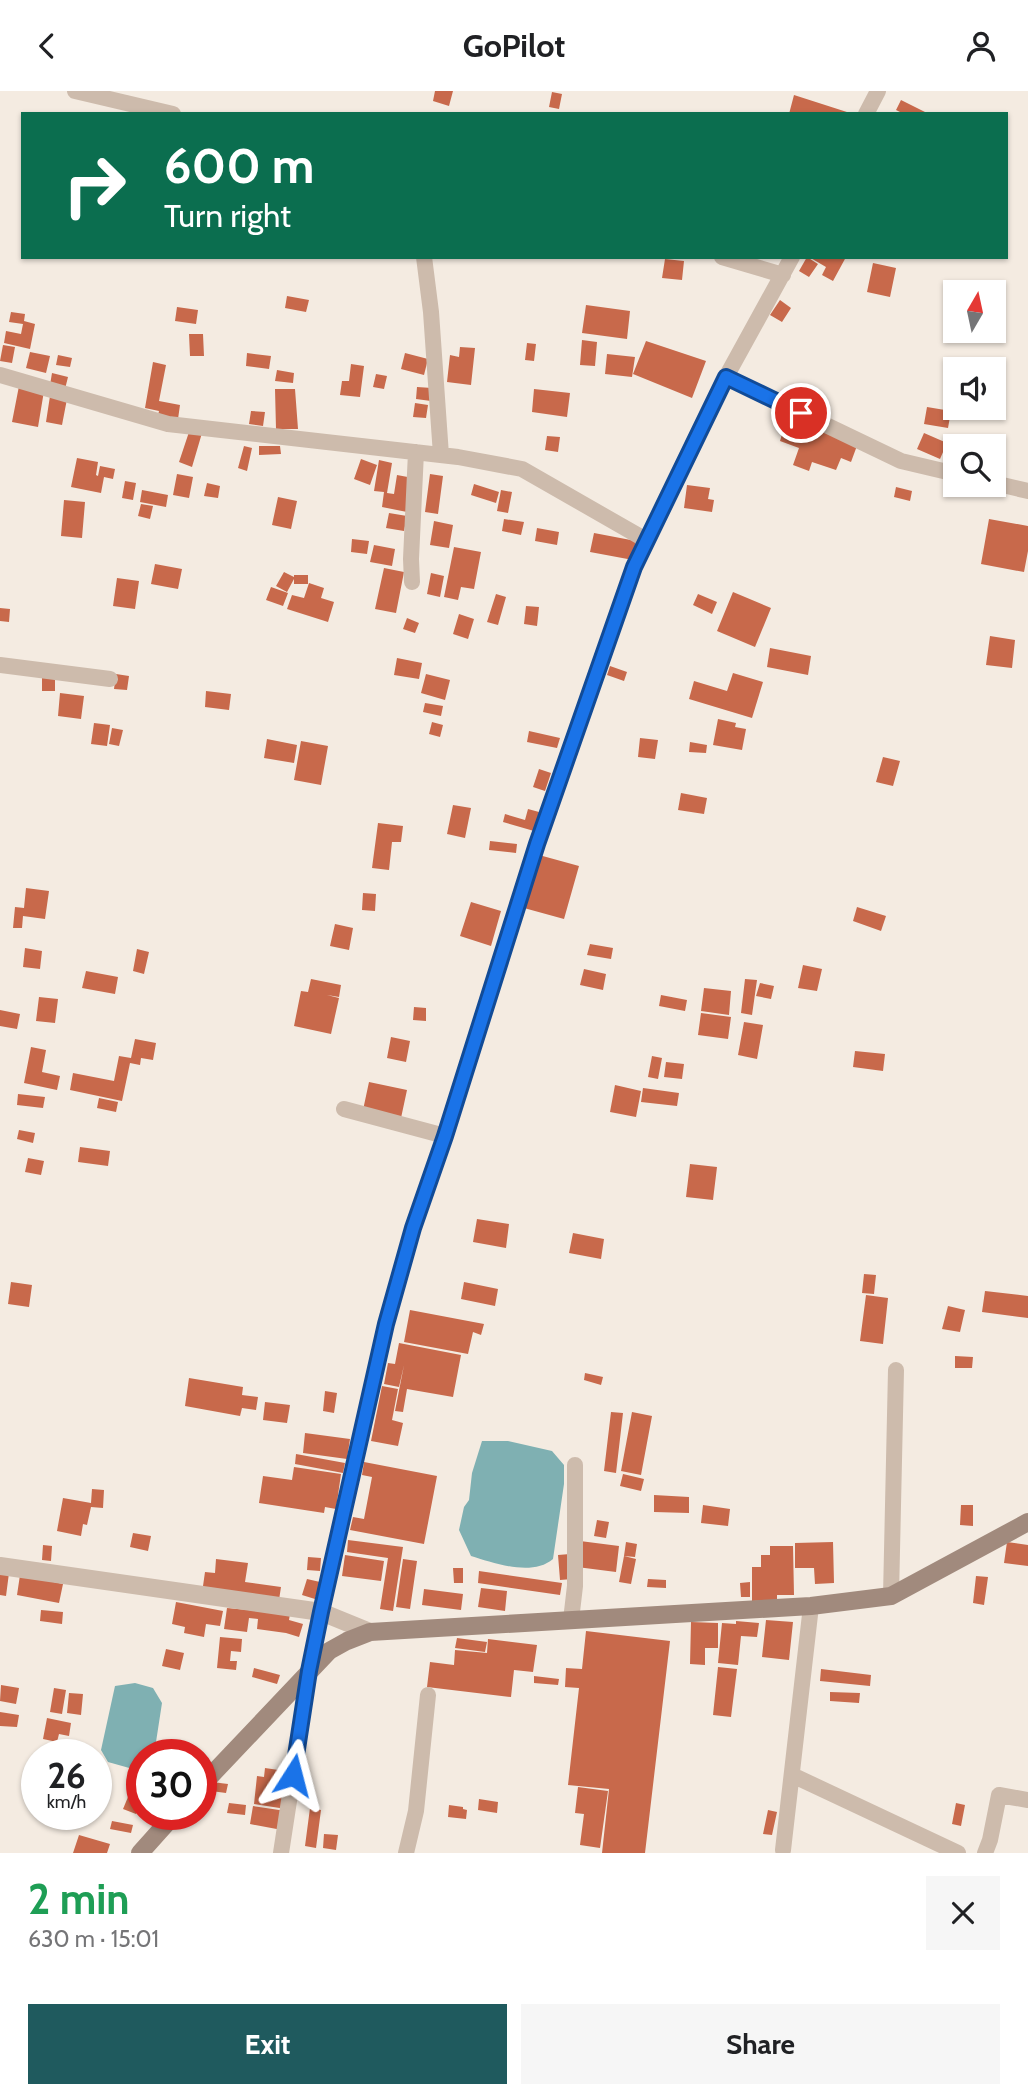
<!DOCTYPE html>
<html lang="en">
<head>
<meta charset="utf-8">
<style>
	body { margin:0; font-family:Cabin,sans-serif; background:#f6f6f6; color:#202124; height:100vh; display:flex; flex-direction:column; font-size:26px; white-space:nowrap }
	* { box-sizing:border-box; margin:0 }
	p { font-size:23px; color:#757577 }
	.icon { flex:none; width:38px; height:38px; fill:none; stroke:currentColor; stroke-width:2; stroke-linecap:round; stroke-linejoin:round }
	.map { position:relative; height:1762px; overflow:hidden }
	.sheet { display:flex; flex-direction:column; background:#fff; flex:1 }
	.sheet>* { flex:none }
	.banner { position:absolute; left:21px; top:21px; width:987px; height:147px; border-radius:0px; box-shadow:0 2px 5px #0004; background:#0b6e4f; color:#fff; overflow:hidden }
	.needle { width:46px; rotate:9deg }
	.fabs { position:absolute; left:943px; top:189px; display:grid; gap:14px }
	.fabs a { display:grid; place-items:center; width:63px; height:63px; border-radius:0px; background:#fff; box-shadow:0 2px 5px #0004; font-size:35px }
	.speed { position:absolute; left:21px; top:1648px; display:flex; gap:14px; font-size:35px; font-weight:700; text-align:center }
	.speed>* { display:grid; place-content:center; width:91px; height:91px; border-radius:50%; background:#fff; box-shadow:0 2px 5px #0004; line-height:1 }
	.speed small { font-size:18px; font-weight:400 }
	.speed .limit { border:10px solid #d22; background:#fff; color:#111 }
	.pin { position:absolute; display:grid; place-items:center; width:60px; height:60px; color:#fff; margin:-30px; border:4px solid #fff; border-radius:50%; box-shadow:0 2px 7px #0007 }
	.me { position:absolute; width:77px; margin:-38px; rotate:9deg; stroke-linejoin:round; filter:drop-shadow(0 0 5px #0008) }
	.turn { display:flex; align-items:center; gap:24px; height:147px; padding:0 28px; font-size:32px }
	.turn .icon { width:91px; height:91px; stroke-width:2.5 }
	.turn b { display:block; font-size:49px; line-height:60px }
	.round { display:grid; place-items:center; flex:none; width:74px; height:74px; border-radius:0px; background:#f6f6f6 }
	.headline { display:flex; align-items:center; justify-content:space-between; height:119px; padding:0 28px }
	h1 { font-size:42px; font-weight:700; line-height:52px; color:#1e9e55 }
	.cta { display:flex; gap:14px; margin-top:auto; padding:14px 28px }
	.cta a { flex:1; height:80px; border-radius:0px; background:#1f5a5e; color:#fff; font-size:28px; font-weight:700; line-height:80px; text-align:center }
	.cta a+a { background:#f6f6f6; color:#202124 }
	header { display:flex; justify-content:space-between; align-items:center; height:91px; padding:0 28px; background:#fff; font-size:32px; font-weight:700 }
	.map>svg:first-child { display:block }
	.water { fill:#7fb0b2 }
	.building { fill:#c8694b }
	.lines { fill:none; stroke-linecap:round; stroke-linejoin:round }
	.minor { stroke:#cdbbac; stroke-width:16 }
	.tertiary { stroke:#cdbbac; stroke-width:18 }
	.secondary { stroke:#a18a7d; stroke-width:18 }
	.route-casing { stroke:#114b97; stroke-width:18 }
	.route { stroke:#1a73e8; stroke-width:12 }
</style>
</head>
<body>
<header><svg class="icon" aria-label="back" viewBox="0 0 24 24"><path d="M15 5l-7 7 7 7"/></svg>GoPilot<svg class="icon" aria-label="person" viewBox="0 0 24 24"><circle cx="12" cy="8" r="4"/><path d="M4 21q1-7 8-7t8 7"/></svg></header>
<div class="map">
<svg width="1028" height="1762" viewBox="0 0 1028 1762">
	<rect width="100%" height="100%" fill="#f4ebe1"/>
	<!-- water -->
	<path class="water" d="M 482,1350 L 508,1350 L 552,1360 L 564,1374 L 564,1393 L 553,1468 C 532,1486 494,1472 471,1465 L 459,1439 L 464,1416 L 469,1409 L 472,1382 Z
		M 135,1592 L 153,1597 L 162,1612 L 154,1664 L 142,1664 L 140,1680 L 108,1671 L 101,1659 L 115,1595 Z"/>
	<!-- building -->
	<path class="building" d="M 435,0 L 453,0 L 449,15 L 433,10 Z
		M 552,1 L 562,3 L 559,18 L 549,16 Z
		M 794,4 L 850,22 L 850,23 L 789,23 Z
		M 901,9 L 925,21 L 924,23 L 904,23 L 896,19 Z
		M 807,166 L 818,173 L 809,186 L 799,180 Z
		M 809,166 L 846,166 L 833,190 L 822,184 L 826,176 Z
		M 665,168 L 684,170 L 682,189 L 662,187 Z
		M 873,172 L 896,177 L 890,206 L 867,201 Z
		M 287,205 L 309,209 L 306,221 L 285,217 Z
		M 780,209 L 791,217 L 782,231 L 770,224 Z
		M 586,214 L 630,220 L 627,248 L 582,242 Z
		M 177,216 L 198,219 L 196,233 L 175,230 Z
		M 11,221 L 25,223 L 24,230 L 35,233 L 30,258 L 4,252 L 6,240 L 21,243 L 23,233 L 9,231 Z
		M 189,243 L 203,243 L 204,265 L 190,265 Z
		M 582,249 L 597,251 L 595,275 L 580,274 Z
		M 646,250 L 706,270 L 692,307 L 633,283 Z
		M 527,252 L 536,253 L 534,270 L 525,269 Z
		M 3,254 L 15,256 L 12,272 L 0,270 Z
		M 460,256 L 475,257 L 471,294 L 447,291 L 450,264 L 459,266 Z
		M 30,261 L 50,265 L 46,282 L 26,277 Z
		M 247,262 L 271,265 L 269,278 L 246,275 Z
		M 405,262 L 428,268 L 424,284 L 401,278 Z
		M 607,263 L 635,266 L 632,286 L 605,283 Z
		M 58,264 L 72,267 L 70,276 L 56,274 Z
		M 153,271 L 166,274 L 159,310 L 180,314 L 178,328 L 158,324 L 159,320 L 145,317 Z
		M 351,273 L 364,275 L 360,306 L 340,304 L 342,290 L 349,290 Z
		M 277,279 L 294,282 L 293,292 L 275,290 Z
		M 52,282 L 68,286 L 65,298 L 50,294 Z
		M 376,283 L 387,285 L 384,298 L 373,296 Z
		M 19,295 L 44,300 L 38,336 L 12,331 Z
		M 417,296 L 432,297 L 431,310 L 416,308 Z
		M 275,298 L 295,298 L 298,338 L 276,338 Z
		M 534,298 L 570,302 L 567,326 L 532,321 Z
		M 50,305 L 67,308 L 62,334 L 46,331 Z
		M 415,312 L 428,314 L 426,327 L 413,326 Z
		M 927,316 L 951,320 L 948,337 L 924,333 Z
		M 251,320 L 265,321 L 263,335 L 249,333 Z
		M 787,327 L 858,352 L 851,371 L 841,367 L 836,379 L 812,371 L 809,380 L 793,374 L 799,357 L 780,350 Z
		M 190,338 L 202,342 L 192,376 L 179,371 Z
		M 924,342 L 947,352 L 940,368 L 917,358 Z
		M 547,345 L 560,346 L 558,361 L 545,359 Z
		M 244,355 L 252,357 L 247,380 L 238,377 Z
		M 259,355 L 280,355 L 281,363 L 259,364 Z
		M 77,367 L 98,371 L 96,384 L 98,385 L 100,375 L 115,378 L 113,388 L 104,386 L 101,402 L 71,396 Z
		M 361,368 L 377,374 L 370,394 L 354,388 Z
		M 379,369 L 392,372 L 387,402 L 394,403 L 397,384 L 413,387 L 407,421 L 382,416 L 384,401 L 374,400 Z
		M 177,383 L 193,386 L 189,407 L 173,404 Z
		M 430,383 L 443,385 L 438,423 L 425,421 Z
		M 125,390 L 136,392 L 133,409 L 122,407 Z
		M 207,392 L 220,395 L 218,407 L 204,405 Z
		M 474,393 L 499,401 L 496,412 L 471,404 Z
		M 687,394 L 710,397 L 708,408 L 714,409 L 712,421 L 684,417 Z
		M 896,396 L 912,400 L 910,410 L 894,406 Z
		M 142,399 L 168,404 L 166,416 L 140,411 Z
		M 501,399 L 512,401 L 508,422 L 497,420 Z
		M 278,406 L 297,410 L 291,438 L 272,434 Z
		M 64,409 L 85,411 L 82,447 L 61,445 Z
		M 141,413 L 153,415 L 150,428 L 138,425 Z
		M 389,422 L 407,425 L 404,440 L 386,437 Z
		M 504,428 L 524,431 L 521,444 L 502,440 Z
		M 989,428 L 1028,435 L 1028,460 L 1024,481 L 981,473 Z
		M 434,430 L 453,434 L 449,457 L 430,454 Z
		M 537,437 L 559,441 L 557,454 L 535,450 Z
		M 594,442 L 636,450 L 633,469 L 590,461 Z
		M 352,448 L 369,450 L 367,463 L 351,461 Z
		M 374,454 L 395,458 L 392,475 L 370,471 Z
		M 454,456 L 481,461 L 474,498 L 461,496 L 458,509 L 444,506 Z
		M 155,473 L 182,478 L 178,498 L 151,493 Z
		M 384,477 L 404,481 L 396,522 L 375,518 Z
		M 284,481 L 294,486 L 294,484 L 308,484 L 308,493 L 294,493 L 294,488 L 287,501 L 276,495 Z
		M 431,482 L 444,485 L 440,506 L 427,503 Z
		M 117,487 L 139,490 L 135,518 L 113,515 Z
		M 309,492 L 324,497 L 321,507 L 334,511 L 328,531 L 287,518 L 292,504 L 304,507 Z
		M 271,496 L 288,502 L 283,515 L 266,509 Z
		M 733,501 L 771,517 L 755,556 L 717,540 Z
		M 496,503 L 506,506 L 498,534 L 487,531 Z
		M 698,503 L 717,511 L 712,523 L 693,514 Z
		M 526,515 L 539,516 L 537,535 L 524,533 Z
		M 0,517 L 10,518 L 9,531 L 0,530 Z
		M 459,523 L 474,528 L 468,548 L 453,543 Z
		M 407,527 L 419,532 L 415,542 L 403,538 Z
		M 990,545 L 1015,549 L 1012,577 L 986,574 Z
		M 770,557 L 811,565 L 808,584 L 767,576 Z
		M 397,567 L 422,572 L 419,588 L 394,584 Z
		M 610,575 L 627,581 L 624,590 L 607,584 Z
		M 733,582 L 763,591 L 752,627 L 689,608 L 694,590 L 727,600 Z
		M 116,583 L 129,585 L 127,599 L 114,598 Z
		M 426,583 L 450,589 L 445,609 L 421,602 Z
		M 42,587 L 55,587 L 55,600 L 42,600 Z
		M 206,600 L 231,603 L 229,619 L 205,616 Z
		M 60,602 L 84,605 L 81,628 L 58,625 Z
		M 425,612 L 443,615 L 441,625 L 423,621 Z
		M 718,628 L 736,632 L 735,636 L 746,638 L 742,659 L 713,654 Z
		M 432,631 L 443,634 L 440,646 L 429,643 Z
		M 94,632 L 110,634 L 107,655 L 91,653 Z
		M 112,637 L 123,639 L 119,655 L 109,653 Z
		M 529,640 L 560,647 L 557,657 L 527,651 Z
		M 640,647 L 658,649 L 655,668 L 638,666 Z
		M 267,648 L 297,654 L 294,672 L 264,667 Z
		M 301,650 L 328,655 L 321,694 L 294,689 Z
		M 690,651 L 707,654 L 706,662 L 689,661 Z
		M 883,666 L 900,670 L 893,695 L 876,691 Z
		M 539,678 L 551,682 L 545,700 L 533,696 Z
		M 681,702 L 707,707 L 704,723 L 678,719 Z
		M 453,714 L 471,717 L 465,747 L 447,743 Z
		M 528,718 L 539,721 L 534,740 L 503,731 L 505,723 L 525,729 Z
		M 378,732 L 403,735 L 401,751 L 392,751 L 389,779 L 372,777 Z
		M 490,750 L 517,753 L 516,762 L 489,759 Z
		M 539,764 L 579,775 L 564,828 L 524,817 Z
		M 26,797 L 49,800 L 45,828 L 23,825 L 22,837 L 13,837 L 15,816 L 24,817 Z
		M 363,802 L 376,803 L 375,820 L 362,819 Z
		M 471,811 L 501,820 L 491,855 L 460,845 Z
		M 857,816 L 886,825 L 881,840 L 853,830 Z
		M 335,833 L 353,837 L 349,859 L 330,855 Z
		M 590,853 L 613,857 L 611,868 L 587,864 Z
		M 25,857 L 42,860 L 40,878 L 23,876 Z
		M 137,858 L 149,861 L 144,883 L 133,880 Z
		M 803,874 L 822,878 L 817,900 L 798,897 Z
		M 584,878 L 606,883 L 603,899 L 580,894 Z
		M 86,880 L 118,886 L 115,903 L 82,897 Z
		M 311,888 L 341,894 L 339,906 L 327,904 L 339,907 L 331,943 L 294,935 L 301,900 L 308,901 Z
		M 745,888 L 757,889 L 752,924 L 741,922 Z
		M 760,892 L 774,895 L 771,908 L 756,905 Z
		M 704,897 L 731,900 L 729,924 L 701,920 Z
		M 661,904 L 687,909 L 685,920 L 659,915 Z
		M 39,906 L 58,908 L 55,932 L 36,930 Z
		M 414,916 L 426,917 L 426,930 L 413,929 Z
		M 0,919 L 20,923 L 17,938 L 0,935 Z
		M 701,922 L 731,926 L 728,948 L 698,944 Z
		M 744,931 L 763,934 L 757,968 L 738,964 Z
		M 391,946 L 410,950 L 406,971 L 387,967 Z
		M 135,948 L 156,952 L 153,969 L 141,967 L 140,974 L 130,972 L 122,1010 L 70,999 L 73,982 L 114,990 L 119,965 L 131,967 Z
		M 31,956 L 46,959 L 42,981 L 60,985 L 57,999 L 24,992 Z
		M 855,960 L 885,963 L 883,980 L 853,976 Z
		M 652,965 L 662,967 L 658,988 L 648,986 Z
		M 666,971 L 684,973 L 682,988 L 664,986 Z
		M 369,991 L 407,999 L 401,1027 L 363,1019 Z
		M 615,994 L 641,1000 L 636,1026 L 610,1021 Z
		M 643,997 L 679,1002 L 677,1015 L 641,1011 Z
		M 18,1003 L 45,1006 L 43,1017 L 17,1014 Z
		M 99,1007 L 118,1011 L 116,1021 L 97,1017 Z
		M 19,1039 L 35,1042 L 33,1052 L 17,1048 Z
		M 80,1056 L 110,1060 L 108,1075 L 78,1071 Z
		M 28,1067 L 44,1070 L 41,1084 L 25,1081 Z
		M 690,1073 L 717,1076 L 713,1109 L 686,1106 Z
		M 477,1128 L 509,1133 L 506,1157 L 473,1151 Z
		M 573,1142 L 604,1148 L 601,1168 L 569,1162 Z
		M 864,1183 L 876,1184 L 874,1203 L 862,1202 Z
		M 11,1191 L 32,1194 L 29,1216 L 8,1213 Z
		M 464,1191 L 498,1198 L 495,1215 L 461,1208 Z
		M 985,1200 L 1028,1205 L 1028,1227 L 982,1221 Z
		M 866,1204 L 888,1207 L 883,1253 L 860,1250 Z
		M 948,1215 L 965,1219 L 960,1241 L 942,1238 Z
		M 410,1219 L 484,1233 L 481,1244 L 473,1241 L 468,1263 L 404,1251 Z
		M 399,1252 L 461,1264 L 453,1306 L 407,1298 L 403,1321 L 395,1320 L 404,1274 L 399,1296 L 384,1293 L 388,1272 L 395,1273 Z
		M 955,1265 L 973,1266 L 972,1277 L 955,1277 Z
		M 585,1282 L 603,1286 L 601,1294 L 584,1289 Z
		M 189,1287 L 243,1296 L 242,1304 L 258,1306 L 256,1319 L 242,1317 L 240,1325 L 185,1315 Z
		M 382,1295 L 398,1298 L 392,1329 L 403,1332 L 398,1355 L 371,1350 Z
		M 325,1300 L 337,1302 L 334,1322 L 323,1320 Z
		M 265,1311 L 290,1314 L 287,1332 L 263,1329 Z
		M 611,1321 L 623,1322 L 616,1382 L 604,1380 Z
		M 632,1321 L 652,1325 L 641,1384 L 621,1380 Z
		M 305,1342 L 350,1348 L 347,1368 L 303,1362 Z
		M 296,1363 L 345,1372 L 343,1382 L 295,1373 Z
		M 364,1371 L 437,1385 L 424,1453 L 350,1439 L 353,1426 L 364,1428 L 372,1386 L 362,1384 Z
		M 294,1376 L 341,1383 L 336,1418 L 325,1416 L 324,1422 L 259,1412 L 263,1385 L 292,1389 Z
		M 623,1383 L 644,1388 L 641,1400 L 620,1395 Z
		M 92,1398 L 104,1399 L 103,1417 L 91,1416 L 87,1434 L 83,1433 L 81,1445 L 57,1440 L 63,1407 L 91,1412 Z
		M 654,1404 L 689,1406 L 689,1422 L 654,1421 Z
		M 703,1414 L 730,1418 L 728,1435 L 701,1432 Z
		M 961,1414 L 973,1414 L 973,1435 L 960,1434 Z
		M 597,1429 L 609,1431 L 606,1447 L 594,1445 Z
		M 133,1442 L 151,1445 L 148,1460 L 130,1456 Z
		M 348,1449 L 403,1456 L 393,1520 L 380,1518 L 388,1467 L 347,1461 Z
		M 580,1450 L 619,1455 L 616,1481 L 577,1476 Z
		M 626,1451 L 637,1453 L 635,1466 L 624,1465 Z
		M 833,1451 L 834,1492 L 815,1493 L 814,1477 L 795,1477 L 795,1452 Z
		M 1007,1451 L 1028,1454 L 1028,1475 L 1004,1472 Z
		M 43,1454 L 52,1455 L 51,1470 L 42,1469 Z
		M 770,1455 L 793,1455 L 794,1504 L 777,1504 L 777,1509 L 752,1510 L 752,1476 L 761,1476 L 761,1464 L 770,1464 Z
		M 570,1463 L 572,1488 L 560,1489 L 558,1464 Z
		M 345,1464 L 384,1470 L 381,1490 L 342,1485 Z
		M 624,1465 L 636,1468 L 631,1493 L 619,1491 Z
		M 308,1466 L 321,1467 L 320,1480 L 307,1479 Z
		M 216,1468 L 248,1472 L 245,1491 L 281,1496 L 279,1509 L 202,1502 L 205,1481 L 215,1482 Z
		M 403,1468 L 417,1470 L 410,1518 L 396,1516 Z
		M 453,1477 L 463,1477 L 463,1492 L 454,1492 Z
		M 479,1480 L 562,1492 L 560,1504 L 478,1492 Z
		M 0,1481 L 9,1482 L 6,1505 L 0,1504 Z
		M 20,1484 L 63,1493 L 59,1512 L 17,1504 Z
		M 976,1485 L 988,1486 L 984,1514 L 973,1512 Z
		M 307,1488 L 320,1491 L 315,1508 L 302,1504 Z
		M 648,1488 L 666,1489 L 666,1497 L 647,1496 Z
		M 750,1491 L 750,1506 L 741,1506 L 740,1492 Z
		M 481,1497 L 507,1500 L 505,1520 L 478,1516 Z
		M 424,1498 L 463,1503 L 461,1519 L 422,1514 Z
		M 176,1511 L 223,1520 L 220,1535 L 206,1533 L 204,1546 L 184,1542 L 185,1536 L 172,1533 Z
		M 227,1517 L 290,1523 L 289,1529 L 303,1533 L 299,1546 L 286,1542 L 257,1538 L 258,1528 L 249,1527 L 247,1541 L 224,1538 Z
		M 41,1519 L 63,1521 L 62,1533 L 40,1530 Z
		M 766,1529 L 793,1531 L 789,1569 L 762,1566 Z
		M 736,1530 L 759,1532 L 757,1546 L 741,1545 L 738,1574 L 718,1572 L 722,1532 L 736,1533 Z
		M 691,1531 L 718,1532 L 718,1557 L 705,1557 L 705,1574 L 690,1573 Z
		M 586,1540 L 670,1550 L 645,1762 L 602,1762 L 609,1698 L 568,1694 L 579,1597 L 565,1596 L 566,1577 L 582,1578 Z
		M 220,1546 L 242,1548 L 241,1561 L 231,1560 L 230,1570 L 237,1570 L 236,1579 L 217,1577 Z
		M 457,1547 L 487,1551 L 485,1561 L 455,1557 Z
		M 488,1548 L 537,1554 L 533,1581 L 514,1579 L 511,1606 L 427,1596 L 430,1571 L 454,1574 L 455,1559 L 487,1562 Z
		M 166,1558 L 184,1562 L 180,1579 L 162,1575 Z
		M 718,1576 L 737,1578 L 731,1626 L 713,1624 Z
		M 254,1577 L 280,1584 L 277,1593 L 252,1586 Z
		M 821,1578 L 871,1584 L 870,1595 L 820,1590 Z
		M 534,1585 L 559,1588 L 558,1594 L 534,1592 Z
		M 1,1594 L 19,1597 L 16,1613 L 0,1610 Z
		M 54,1597 L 66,1599 L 62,1623 L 50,1621 Z
		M 830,1601 L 860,1602 L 859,1612 L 830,1610 Z
		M 69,1602 L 83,1603 L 81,1624 L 67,1622 Z
		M 0,1621 L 19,1624 L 17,1636 L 0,1635 Z
		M 47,1627 L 71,1632 L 69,1645 L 59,1643 L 57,1651 L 43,1648 Z
		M 265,1677 L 292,1681 L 289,1700 L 280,1699 L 289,1701 L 286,1718 L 254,1713 L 257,1685 L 264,1686 Z
		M 212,1691 L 228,1693 L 226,1702 L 211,1700 Z
		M 578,1696 L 608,1700 L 600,1757 L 580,1754 L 584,1723 L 575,1722 Z
		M 128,1706 L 141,1712 L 136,1723 L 123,1718 Z
		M 479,1708 L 498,1711 L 497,1722 L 478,1719 Z
		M 229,1712 L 246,1714 L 245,1724 L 227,1722 Z
		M 956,1712 L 965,1714 L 961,1735 L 952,1733 Z
		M 449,1714 L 463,1716 L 463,1718 L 467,1719 L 466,1728 L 448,1726 Z
		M 253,1715 L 286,1720 L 282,1739 L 250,1733 Z
		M 310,1717 L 321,1719 L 316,1757 L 305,1755 Z
		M 768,1719 L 777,1721 L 772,1744 L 763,1743 Z
		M 112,1730 L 133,1734 L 131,1742 L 110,1738 Z
		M 324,1743 L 338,1744 L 336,1759 L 323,1757 Z
		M 79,1744 L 110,1753 L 107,1762 L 73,1762 Z"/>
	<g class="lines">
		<!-- minor -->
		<path class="minor" d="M 75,0 L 173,23
			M 866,23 L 878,0
			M 424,166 L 431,221 L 441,364
			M 722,166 L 783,184
			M 0,284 L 168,333 L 458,366 L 522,378 L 646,449
			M 726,286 L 901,370 L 956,383
			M 994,392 L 1028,400
			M 412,491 L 411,468 L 416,361
			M 0,574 L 110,588
			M 344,1018 L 445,1045
			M 891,1505 L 896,1279
			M 571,1529 L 575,1495 L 575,1374
			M 792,1684 L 958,1762
			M 783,1759 L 811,1515
			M 281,1762 L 309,1580 L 321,1521 L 386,1233 L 413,1137 L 445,1045 L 537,753 L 634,476 L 726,286 L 792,166
			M 406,1762 L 416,1720 L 428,1604
			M 985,1762 L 990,1749 L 999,1704 L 1028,1709"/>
		<!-- tertiary -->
		<path class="tertiary" d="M 0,1475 L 321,1521 L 370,1541"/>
		<!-- secondary -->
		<path class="secondary" d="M 201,1695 L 329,1560 L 347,1550 L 370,1541 L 811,1515 L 891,1505 L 1028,1431
			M 140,1762 L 174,1724"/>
	</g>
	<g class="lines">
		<!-- route casing -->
		<g class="route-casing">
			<path id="route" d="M 293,1684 L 309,1580 L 321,1521 L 386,1233 L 413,1137 L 445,1045 L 537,753 L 634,476 L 726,286 L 801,322"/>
		</g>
		<!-- route -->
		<use href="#route" class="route"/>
	</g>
</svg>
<div class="fabs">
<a><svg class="needle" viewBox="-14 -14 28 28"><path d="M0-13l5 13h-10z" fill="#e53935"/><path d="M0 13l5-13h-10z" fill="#757577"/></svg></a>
<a><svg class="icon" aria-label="sound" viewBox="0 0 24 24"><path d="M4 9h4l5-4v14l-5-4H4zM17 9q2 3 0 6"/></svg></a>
<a><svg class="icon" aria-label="search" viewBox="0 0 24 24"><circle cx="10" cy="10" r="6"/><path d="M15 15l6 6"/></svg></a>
</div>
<div class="speed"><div>26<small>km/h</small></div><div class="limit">30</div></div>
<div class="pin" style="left:801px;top:322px;background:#d93025"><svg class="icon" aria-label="arrive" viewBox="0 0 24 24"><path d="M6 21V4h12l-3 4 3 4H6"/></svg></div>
<svg class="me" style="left:293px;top:1684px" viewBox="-20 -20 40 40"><path d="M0-17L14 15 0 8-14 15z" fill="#1a73e8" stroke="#fff" stroke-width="4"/></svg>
<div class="banner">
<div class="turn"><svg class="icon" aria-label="right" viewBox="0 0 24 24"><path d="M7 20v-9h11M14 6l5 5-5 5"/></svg><div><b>600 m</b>Turn right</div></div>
</div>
</div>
<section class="sheet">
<div class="headline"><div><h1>2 min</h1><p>630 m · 15:01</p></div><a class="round"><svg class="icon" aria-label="close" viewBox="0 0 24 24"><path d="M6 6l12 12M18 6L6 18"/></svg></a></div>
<div class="cta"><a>Exit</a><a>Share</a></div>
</section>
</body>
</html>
